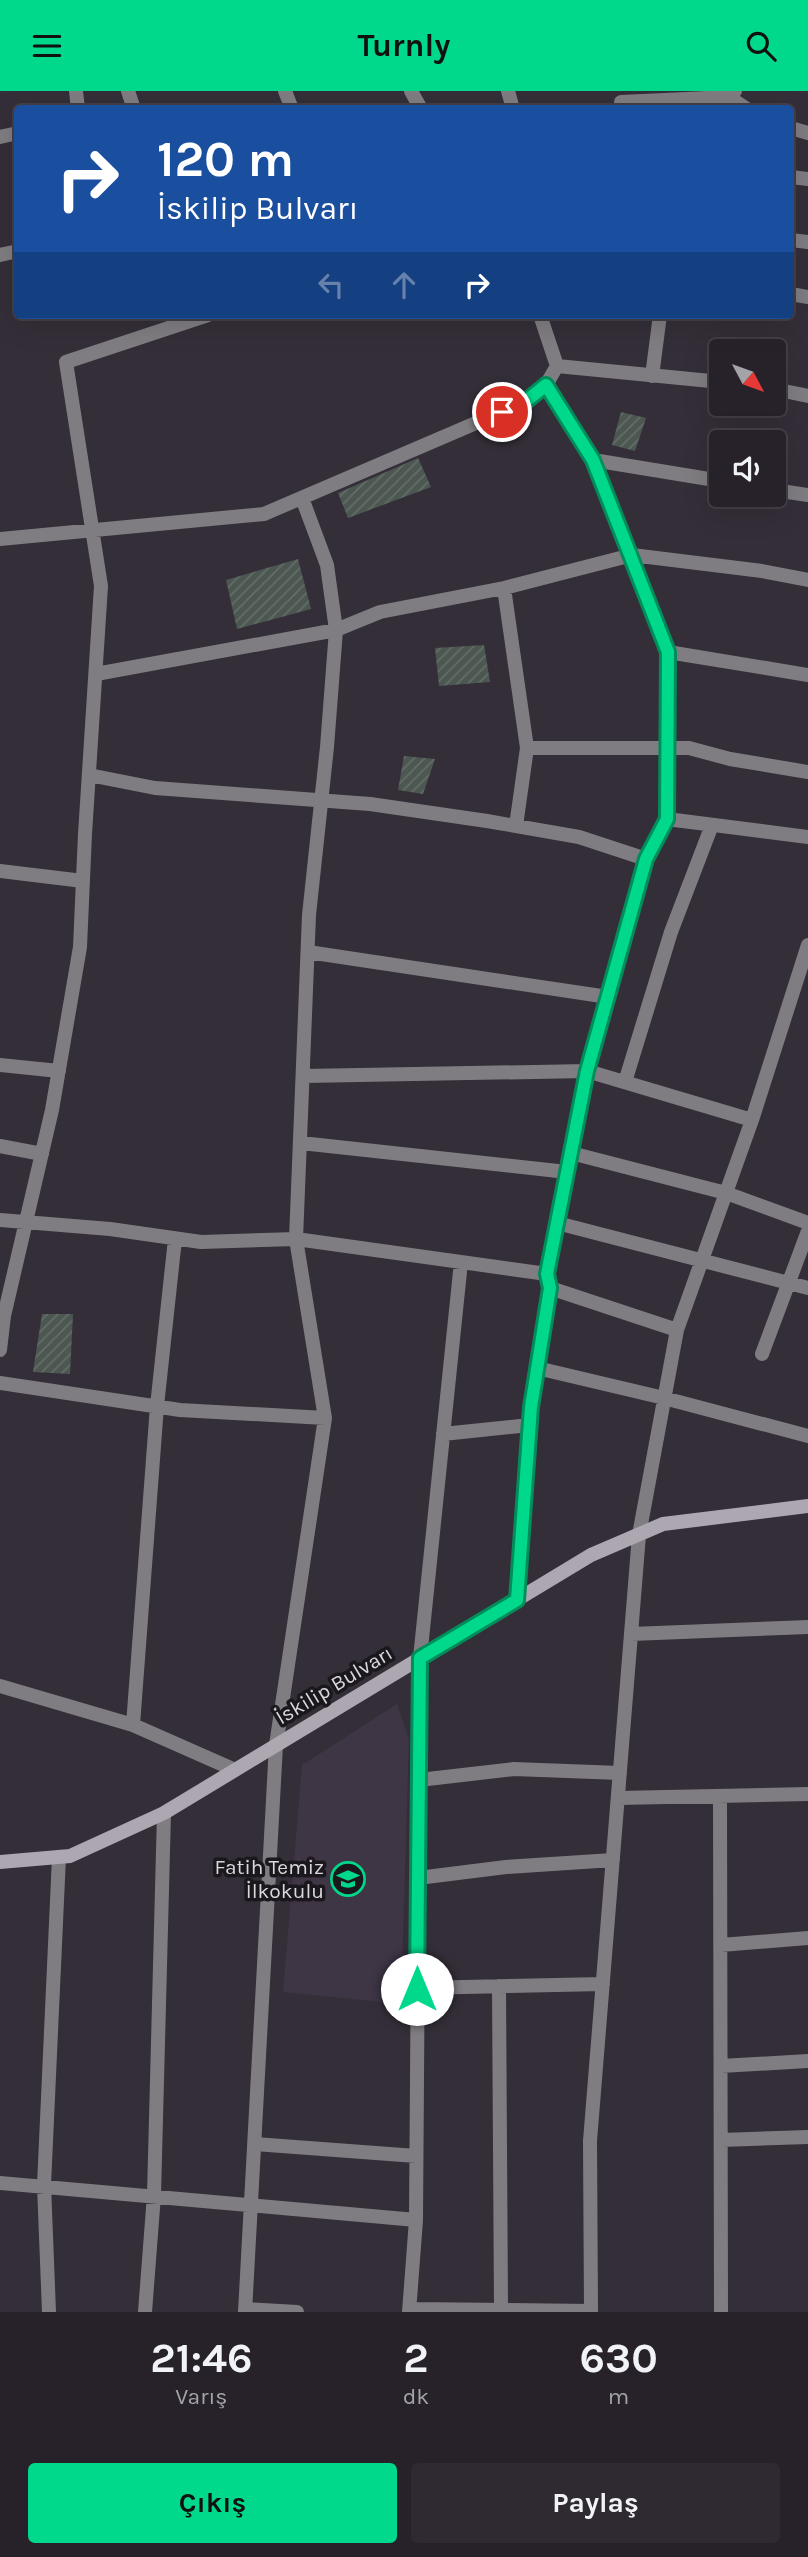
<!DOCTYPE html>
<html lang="tr">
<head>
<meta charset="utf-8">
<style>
	body { margin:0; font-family:Karla,sans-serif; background:#2f2a32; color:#f1f3f6; height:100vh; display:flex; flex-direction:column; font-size:26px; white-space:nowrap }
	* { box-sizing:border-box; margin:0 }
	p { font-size:23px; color:#a4a4a8 }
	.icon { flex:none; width:38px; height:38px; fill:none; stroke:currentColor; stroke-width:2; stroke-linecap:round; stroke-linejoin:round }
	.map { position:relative; height:2221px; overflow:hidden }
	.panel { display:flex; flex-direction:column; background:#27222a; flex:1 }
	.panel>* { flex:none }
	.banner { position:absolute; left:14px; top:14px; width:780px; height:214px; border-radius:7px; box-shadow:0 7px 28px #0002,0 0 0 2px #433f47; background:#1a4fa0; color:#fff; overflow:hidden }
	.needle { width:46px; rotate:131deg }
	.buttons { position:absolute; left:709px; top:248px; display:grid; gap:14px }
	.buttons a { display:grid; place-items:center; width:77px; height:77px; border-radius:7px; background:#27222a; box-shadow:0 7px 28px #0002,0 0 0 2px #433f47; font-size:35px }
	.pin { position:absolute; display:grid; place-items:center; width:60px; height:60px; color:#fff; margin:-30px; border:4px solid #fff; border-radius:50%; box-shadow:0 2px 7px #0007 }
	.me { position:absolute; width:77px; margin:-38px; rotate:0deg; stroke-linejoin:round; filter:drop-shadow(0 0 5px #0008) }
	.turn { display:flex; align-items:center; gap:24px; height:147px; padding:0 28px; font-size:32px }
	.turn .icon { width:91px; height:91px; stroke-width:2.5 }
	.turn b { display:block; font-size:49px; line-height:60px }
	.lanes { display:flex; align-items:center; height:66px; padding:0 28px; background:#0003; justify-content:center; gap:35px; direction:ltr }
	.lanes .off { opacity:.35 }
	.eta { display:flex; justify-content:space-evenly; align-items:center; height:119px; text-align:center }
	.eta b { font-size:42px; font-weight:700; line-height:49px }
	.button { display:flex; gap:14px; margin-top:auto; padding:14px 28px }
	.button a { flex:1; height:80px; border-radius:7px; background:#00d98c; color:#111; font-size:28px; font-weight:700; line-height:80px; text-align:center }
	.button a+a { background:#2f2a32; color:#f1f3f6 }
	header { display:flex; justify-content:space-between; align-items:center; height:91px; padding:0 28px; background:#00d98c; color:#111; font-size:32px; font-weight:700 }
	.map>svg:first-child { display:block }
	.built { fill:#3e3545 }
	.building { fill:url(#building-hatch) }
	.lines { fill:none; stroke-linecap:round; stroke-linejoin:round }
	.street { stroke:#807d82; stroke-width:14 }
	.secondary { stroke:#aca7b0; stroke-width:14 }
	.route-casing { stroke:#008d5b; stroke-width:18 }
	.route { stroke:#00d98c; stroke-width:12 }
	.labels { text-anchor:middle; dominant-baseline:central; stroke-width:7; stroke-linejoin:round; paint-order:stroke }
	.street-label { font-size:21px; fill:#dbd7dd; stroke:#1a181c }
	.poi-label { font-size:21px; fill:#dbd7dd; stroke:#1a181c; text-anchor:end }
</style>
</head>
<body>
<header><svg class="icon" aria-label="menu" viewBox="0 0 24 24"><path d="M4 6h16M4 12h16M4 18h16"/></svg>Turnly<svg class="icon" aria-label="search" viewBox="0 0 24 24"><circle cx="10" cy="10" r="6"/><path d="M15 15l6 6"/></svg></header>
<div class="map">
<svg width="808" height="2221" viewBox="0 0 808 2221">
	<defs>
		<pattern id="building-hatch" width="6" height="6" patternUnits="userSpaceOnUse" patternTransform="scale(1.75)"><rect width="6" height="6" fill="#4b5750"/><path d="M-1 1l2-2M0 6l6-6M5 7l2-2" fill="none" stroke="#646e69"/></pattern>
	</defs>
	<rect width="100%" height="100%" fill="#342e38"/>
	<!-- built -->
	<path class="built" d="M 397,1613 L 409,1648 L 401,1913 L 283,1901 L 302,1674 Z"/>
	<!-- building -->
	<path class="building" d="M 621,321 L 646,327 L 635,360 L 612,354 Z
		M 418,367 L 431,396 L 348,427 L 338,402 Z
		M 298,468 L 311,518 L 237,538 L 226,489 Z
		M 484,554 L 490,591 L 439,595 L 435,557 Z
		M 404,665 L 435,668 L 423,703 L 398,699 Z
		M 42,1223 L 73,1223 L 70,1283 L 33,1281 Z"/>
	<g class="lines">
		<!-- street -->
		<path class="street" d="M 76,0 L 78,18
			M 128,0 L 134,18
			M 285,0 L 292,18
			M 411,0 L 421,18
			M 508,0 L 513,18
			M 729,6 L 747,18
			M 621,11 L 729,6 L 735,0
			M 791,37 L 808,42
			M 0,46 L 18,42
			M 791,86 L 808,88
			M 791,149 L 808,151
			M 0,164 L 18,160
			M 791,203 L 808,206
			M 540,224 L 557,275
			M 652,285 L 660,224
			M 546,294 L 593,369 L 668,561 L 667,728
			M 774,298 L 808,305
			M 593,369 L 721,390
			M 774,399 L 808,404
			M 0,448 L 264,423 L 525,311 L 546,294 L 557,275 L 721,291
			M 504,497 L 527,657 L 516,735
			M 668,561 L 808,584
			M 96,583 L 336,539 L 380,521 L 504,497 L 632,464 L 762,480 L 808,489
			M 527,657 L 689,657 L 730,668 L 808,681
			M 89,684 L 155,697 L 370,713 L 487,730 L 579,746 L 646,768 L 667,728 L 808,746
			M 0,780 L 83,790
			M 308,861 L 608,906
			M 0,974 L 59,980
			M 304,985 L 587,980 L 646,768
			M 625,991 L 671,841 L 712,734
			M 301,1052 L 567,1081
			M 0,1055 L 42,1063
			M 571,1062 L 726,1102 L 808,1132
			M 0,1129 L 110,1138 L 201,1151 L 296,1148 L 547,1183 L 587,980 L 752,1029 L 808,854
			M 557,1132 L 808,1197
			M 550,1197 L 677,1239
			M 0,1259 L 4,1225 L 52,1019 L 80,856 L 85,743 L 101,495 L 66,271 L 208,224
			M 762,1263 L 808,1140
			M 537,1277 L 664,1307 L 808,1345
			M 0,1292 L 180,1319 L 325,1327 L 296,1148 L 309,824 L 327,656 L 336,539 L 327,474 L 302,407
			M 443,1343 L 530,1334
			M 517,1509 L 531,1316 L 550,1197 L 547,1183
			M 631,1543 L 808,1536
			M 0,1595 L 133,1634 L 235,1679
			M 133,1634 L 157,1315 L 175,1148
			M 419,1689 L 514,1678 L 620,1682
			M 720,1706 L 721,2221
			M 618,1707 L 808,1703
			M 418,1787 L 506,1776 L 613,1769
			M 721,1854 L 808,1847
			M 499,1895 L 501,2217
			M 417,1897 L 603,1893
			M 721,1975 L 808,1970
			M 721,2049 L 808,2046
			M 255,2053 L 416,2065
			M 0,2092 L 416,2129
			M 245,2218 L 297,2221
			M 410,2218 L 591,2220
			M 49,2221 L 44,2094 L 59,1766
			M 145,2221 L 154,2104 L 164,1722
			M 245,2221 L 276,1654 L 325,1327
			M 409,2221 L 416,2129 L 420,1567 L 461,1171
			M 591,2221 L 590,2050 L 639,1444 L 677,1239 L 752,1029"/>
		<!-- secondary -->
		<path class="secondary" d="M 0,1771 L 70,1765 L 164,1722 L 591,1464 L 663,1433 L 808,1415"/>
	</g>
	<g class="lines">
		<!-- route casing -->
		<g class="route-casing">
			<path id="route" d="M 417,1898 L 420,1567 L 517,1509 L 531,1316 L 550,1197 L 547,1183 L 587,980 L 646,768 L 667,728 L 668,561 L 593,369 L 546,294 L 525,311 L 502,321"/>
		</g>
		<!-- route -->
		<use href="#route" class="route"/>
	</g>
	<!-- icons -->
	<defs>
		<g id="school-ring" transform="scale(1.75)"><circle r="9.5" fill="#1a181c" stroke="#00d98c" stroke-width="1.5"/><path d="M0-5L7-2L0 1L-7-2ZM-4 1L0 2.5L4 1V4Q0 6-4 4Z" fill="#00d98c"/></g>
	</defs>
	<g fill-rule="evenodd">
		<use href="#school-ring" x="348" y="1788"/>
	</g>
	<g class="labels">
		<!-- street labels -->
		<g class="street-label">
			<text transform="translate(334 1594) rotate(-31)">İskilip Bulvarı</text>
		</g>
		<!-- poi labels -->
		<g class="poi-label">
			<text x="324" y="1776">Fatih Temiz<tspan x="324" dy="24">İlkokulu</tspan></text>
		</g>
	</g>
</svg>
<div class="buttons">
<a><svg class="needle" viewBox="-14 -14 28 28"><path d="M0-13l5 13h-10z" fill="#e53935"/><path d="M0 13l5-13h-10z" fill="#a4a4a8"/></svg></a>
<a><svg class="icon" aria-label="sound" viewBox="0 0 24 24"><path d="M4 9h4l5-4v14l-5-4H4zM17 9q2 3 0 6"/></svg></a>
</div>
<div class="pin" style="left:502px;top:321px;background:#d93025"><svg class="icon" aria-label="arrive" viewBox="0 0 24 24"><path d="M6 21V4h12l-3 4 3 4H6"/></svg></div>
<svg class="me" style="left:417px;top:1898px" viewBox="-20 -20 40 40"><circle r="19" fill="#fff"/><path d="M0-13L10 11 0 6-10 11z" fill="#00d98c"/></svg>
<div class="banner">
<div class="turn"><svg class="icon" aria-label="right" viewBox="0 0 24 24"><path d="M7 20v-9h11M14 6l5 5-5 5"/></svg><div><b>120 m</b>İskilip Bulvarı</div></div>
<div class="lanes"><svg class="icon off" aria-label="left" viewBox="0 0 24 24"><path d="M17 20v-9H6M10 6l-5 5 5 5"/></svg><svg class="icon off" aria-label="ahead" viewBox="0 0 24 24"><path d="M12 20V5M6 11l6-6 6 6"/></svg><svg class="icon" aria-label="right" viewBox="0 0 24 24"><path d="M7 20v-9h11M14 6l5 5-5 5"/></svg></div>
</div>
</div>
<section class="panel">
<div class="eta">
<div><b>21:46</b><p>Varış</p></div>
<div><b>2</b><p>dk</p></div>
<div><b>630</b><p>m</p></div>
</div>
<div class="button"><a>Çıkış</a><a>Paylaş</a></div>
</section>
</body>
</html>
